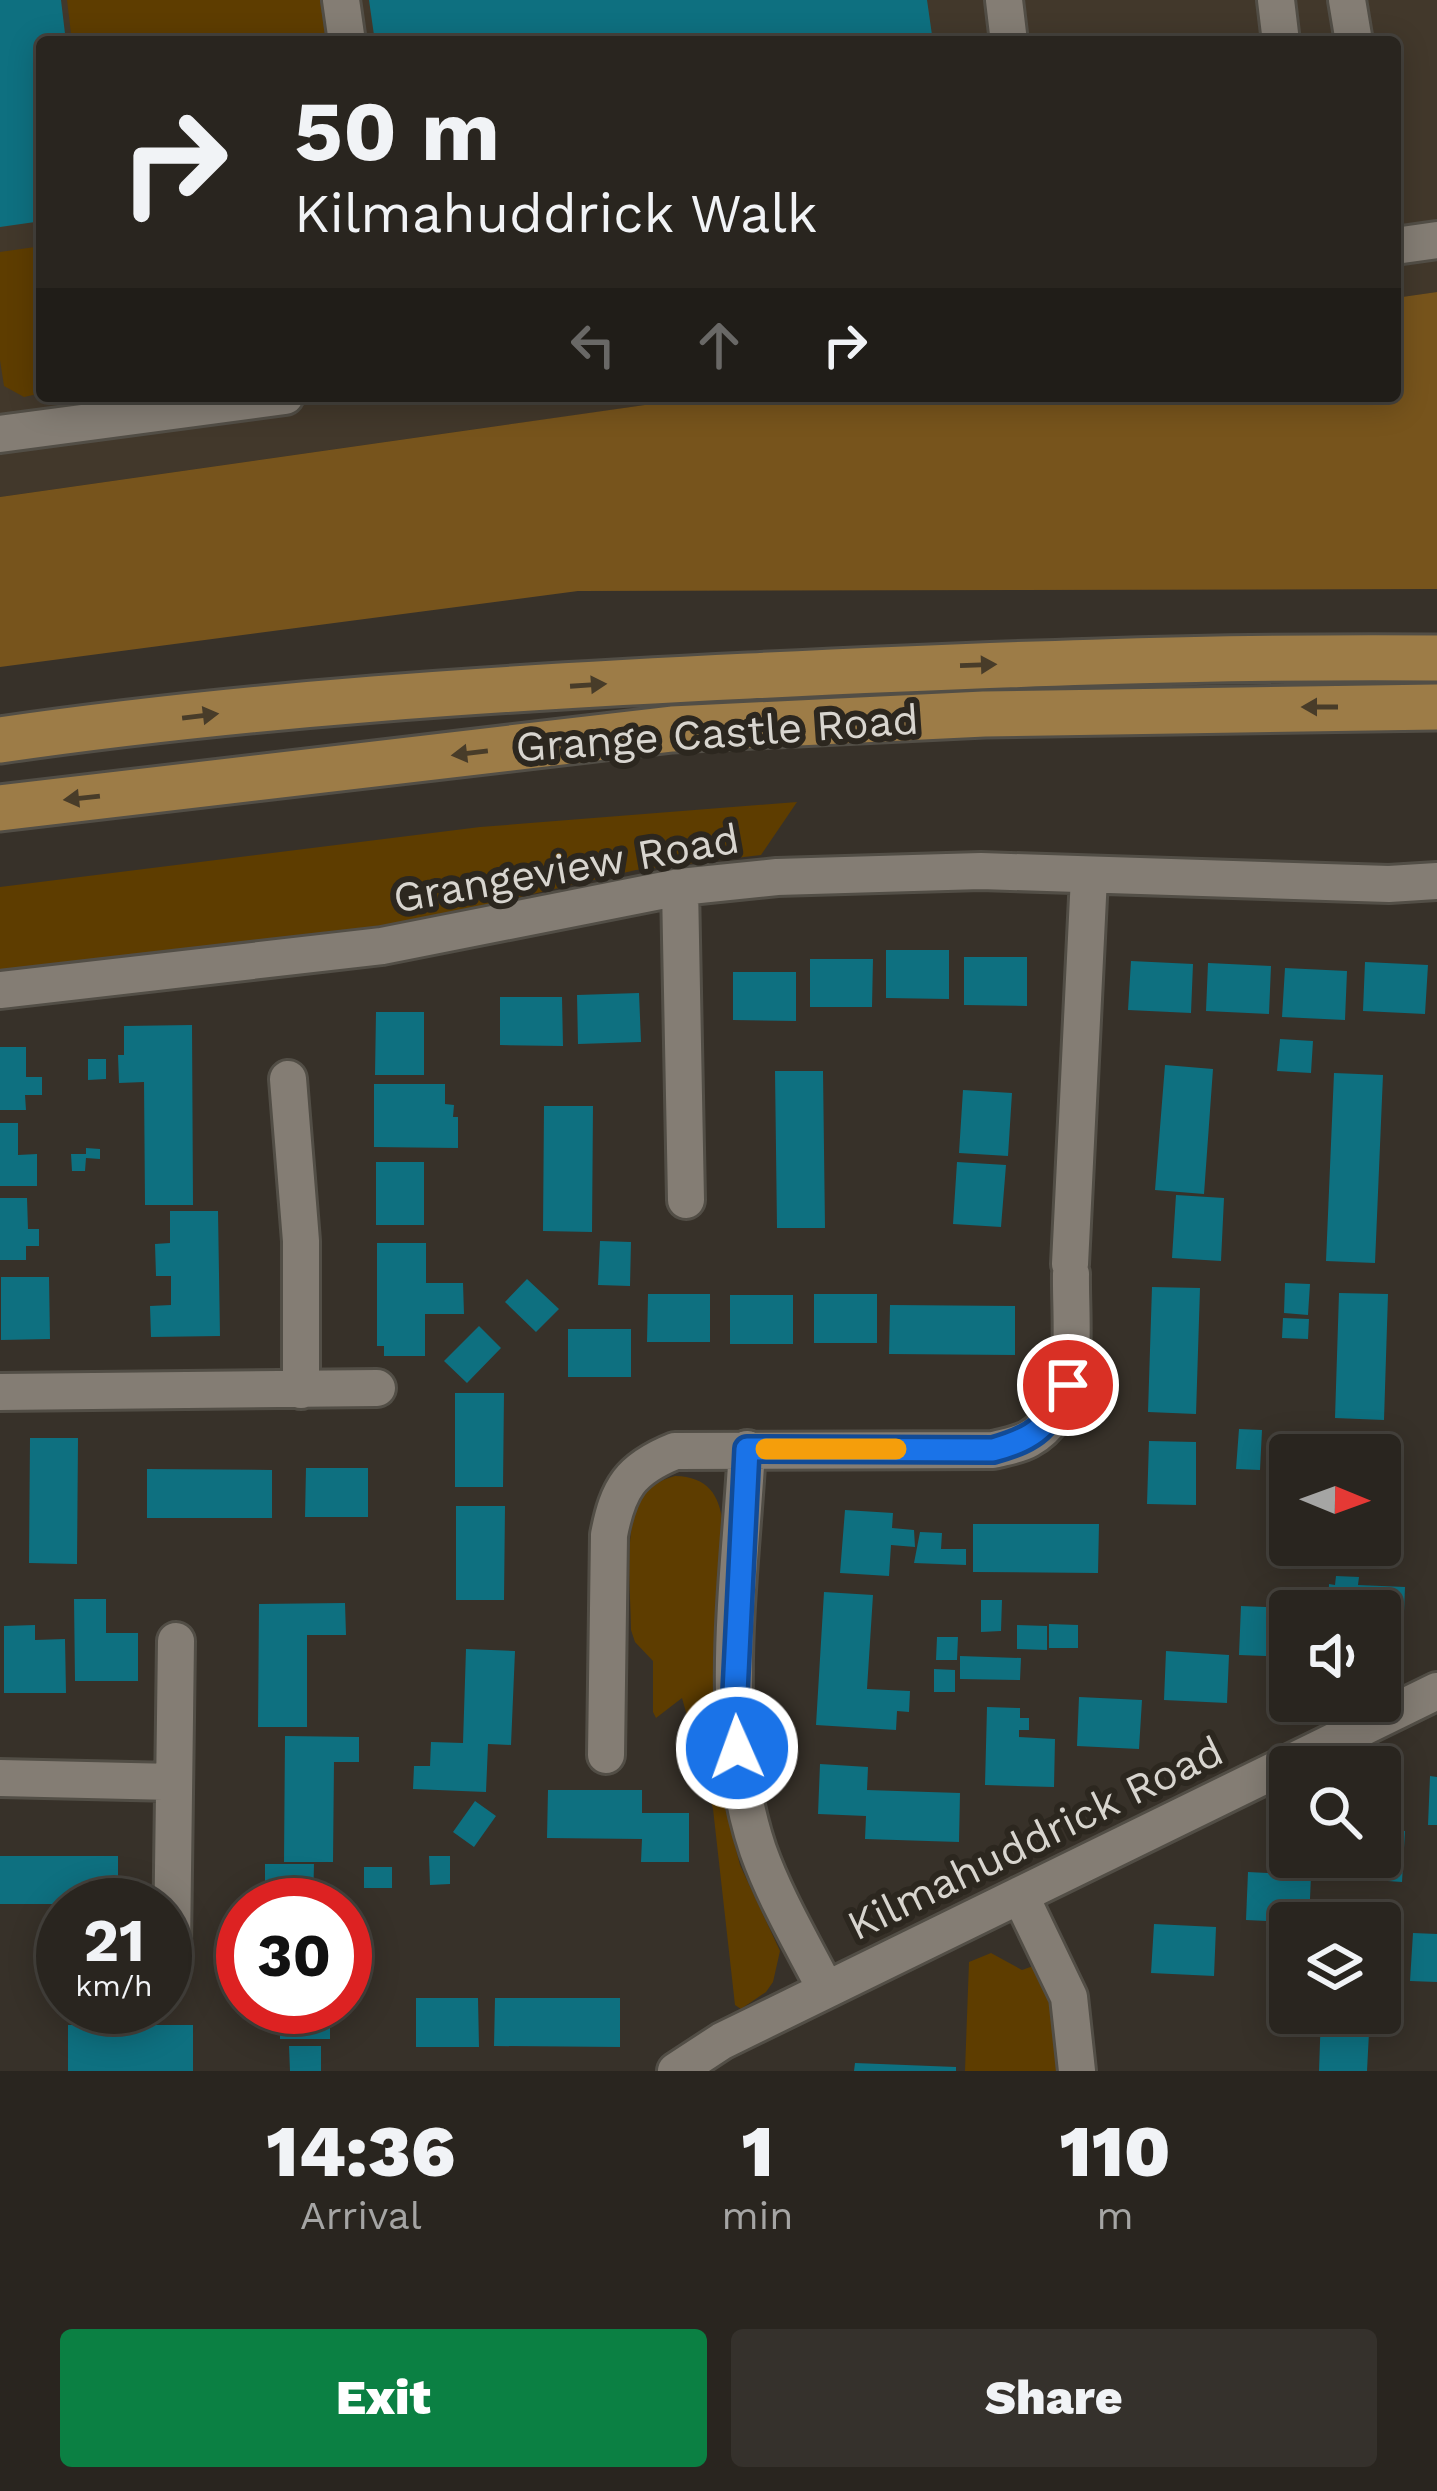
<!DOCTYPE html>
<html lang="en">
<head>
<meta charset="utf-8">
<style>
	body { margin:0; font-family:"Work Sans",sans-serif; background:#35312c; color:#f1f3f6; height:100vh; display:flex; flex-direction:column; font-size:45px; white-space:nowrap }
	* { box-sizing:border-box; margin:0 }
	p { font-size:39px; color:#a5a5a4 }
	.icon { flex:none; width:66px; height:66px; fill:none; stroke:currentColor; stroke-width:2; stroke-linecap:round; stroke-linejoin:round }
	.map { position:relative; height:2071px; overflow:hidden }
	.panel { display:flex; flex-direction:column; background:#29251f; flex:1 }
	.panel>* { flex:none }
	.top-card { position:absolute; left:36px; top:36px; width:1365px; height:366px; border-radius:12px; box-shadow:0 6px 30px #0003,0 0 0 3px #45423d; background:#29251f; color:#f1f3f6; overflow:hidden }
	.needle { width:78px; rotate:91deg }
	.buttons { position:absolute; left:1269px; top:1434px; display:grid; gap:24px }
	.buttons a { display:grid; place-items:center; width:132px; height:132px; border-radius:12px; background:#29251f; box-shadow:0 6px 30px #0003,0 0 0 3px #45423d; font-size:60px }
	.speed { position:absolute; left:36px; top:1878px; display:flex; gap:24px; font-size:60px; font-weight:700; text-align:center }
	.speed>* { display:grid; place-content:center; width:156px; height:156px; border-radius:50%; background:#29251f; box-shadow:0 6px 30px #0003,0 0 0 3px #45423d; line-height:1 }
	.speed small { font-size:30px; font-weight:400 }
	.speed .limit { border:18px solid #d22; background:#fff; color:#111 }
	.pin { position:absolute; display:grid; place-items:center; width:102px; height:102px; color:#fff; margin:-51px; border:6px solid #fff; border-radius:50%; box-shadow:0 3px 12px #0007 }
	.me { position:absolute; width:132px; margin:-66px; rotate:358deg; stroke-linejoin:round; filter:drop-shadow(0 0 9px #0008) }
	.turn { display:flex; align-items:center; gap:42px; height:252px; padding:0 60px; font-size:54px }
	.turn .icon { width:156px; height:156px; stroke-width:2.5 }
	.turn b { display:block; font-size:84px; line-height:102px }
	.lanes { display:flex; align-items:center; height:114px; padding:0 60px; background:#0003; justify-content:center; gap:60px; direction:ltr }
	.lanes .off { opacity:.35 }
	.eta { display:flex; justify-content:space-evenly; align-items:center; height:204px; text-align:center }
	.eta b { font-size:72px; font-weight:800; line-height:84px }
	.action { display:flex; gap:24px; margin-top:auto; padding:24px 60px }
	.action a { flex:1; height:138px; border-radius:12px; background:#0b8043; color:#fff; font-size:48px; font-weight:800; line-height:138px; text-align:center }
	.action a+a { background:#35312c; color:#f1f3f6 }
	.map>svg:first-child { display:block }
	.built { fill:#42382b }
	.green { fill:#5e3d00 }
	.forest { fill:#77541c }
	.building { fill:#0e7080 }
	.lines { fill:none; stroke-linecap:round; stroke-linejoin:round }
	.minor-casing { stroke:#524e46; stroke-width:42 }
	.major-casing { stroke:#524e46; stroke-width:51 }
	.minor { stroke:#847d74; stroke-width:36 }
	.major { stroke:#9d7c47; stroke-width:45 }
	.oneway { fill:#483c29 }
	.route-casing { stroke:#114b97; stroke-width:30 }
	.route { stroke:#1a73e8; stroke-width:21 }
	.slow { stroke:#f59e0b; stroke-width:21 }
	.labels { text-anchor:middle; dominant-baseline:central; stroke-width:12; stroke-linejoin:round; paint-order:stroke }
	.street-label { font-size:42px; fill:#d8d5cf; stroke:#2c271f }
</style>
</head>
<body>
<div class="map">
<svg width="1437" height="2071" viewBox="0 0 1437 2071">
	<rect width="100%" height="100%" fill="#373129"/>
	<!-- built -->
	<path class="built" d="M 0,0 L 1437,0 L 1437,292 L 1395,298 L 1395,42 L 42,42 L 42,396 L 709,396 L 0,497 Z"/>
	<!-- green -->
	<path class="green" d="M 67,0 L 320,0 L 326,42 L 72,42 Z
		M 42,246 L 42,393 L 24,397 L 4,386 L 0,360 L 0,252 Z
		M 797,802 L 761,855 L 636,870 L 387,928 L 0,970 L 0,887 L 480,827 Z
		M 675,1476 C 708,1477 719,1494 723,1524 L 716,1694 L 723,1799 L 740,1865 L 780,1951 L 773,1982 L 766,1992 L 741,2009 L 735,2005 L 713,1809 L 682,1698 L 656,1718 L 653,1712 L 653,1661 L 635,1642 L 631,1630 C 631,1597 624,1533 638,1504 C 645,1488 660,1480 675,1476 Z
		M 991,1953 L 1022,1970 L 1036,1965 L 1058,2029 L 1057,2071 L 965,2071 L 969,1962 Z"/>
	<!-- forest -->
	<path class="forest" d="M 1437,292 L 1437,589 L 578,591 L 0,667 L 0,497 L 708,396 L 1395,396 L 1395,298 Z"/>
	<!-- building -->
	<path class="building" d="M 0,0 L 61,0 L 66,42 L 42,42 L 42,221 L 0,227 Z
		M 369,0 L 927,0 L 933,42 L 375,42 Z
		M 886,950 L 949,950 L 949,999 L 886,998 Z
		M 964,957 L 1027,957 L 1027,1006 L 964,1005 Z
		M 810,959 L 873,959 L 872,1007 L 810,1007 Z
		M 1131,961 L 1193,964 L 1191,1013 L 1128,1010 Z
		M 1365,962 L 1428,965 L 1425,1014 L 1363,1011 Z
		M 1208,963 L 1271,966 L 1269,1014 L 1206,1011 Z
		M 1285,968 L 1347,971 L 1345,1020 L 1282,1017 Z
		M 733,972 L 796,972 L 796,1021 L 733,1020 Z
		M 639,993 L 641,1042 L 578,1044 L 577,995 Z
		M 500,997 L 562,997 L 563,1046 L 500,1045 Z
		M 376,1012 L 424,1012 L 424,1075 L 375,1075 Z
		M 192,1025 L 193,1205 L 145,1205 L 144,1082 L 119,1083 L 118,1055 L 124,1055 L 124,1026 Z
		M 1280,1039 L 1313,1041 L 1311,1073 L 1277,1071 Z
		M 0,1047 L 26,1047 L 26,1077 L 42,1077 L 42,1095 L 25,1095 L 26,1110 L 0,1110 Z
		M 88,1059 L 106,1059 L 106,1079 L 88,1080 Z
		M 1165,1065 L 1213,1069 L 1204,1194 L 1155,1190 Z
		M 775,1071 L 823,1071 L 825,1228 L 777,1228 Z
		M 1334,1073 L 1383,1075 L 1375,1263 L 1326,1261 Z
		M 374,1084 L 445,1084 L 445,1104 L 454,1105 L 453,1117 L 458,1117 L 458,1148 L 374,1147 Z
		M 963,1090 L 1012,1093 L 1008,1156 L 959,1153 Z
		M 544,1106 L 593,1106 L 592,1232 L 543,1231 Z
		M 0,1123 L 18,1123 L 18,1155 L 37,1154 L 37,1186 L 0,1186 Z
		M 86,1148 L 100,1149 L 100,1159 L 86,1158 L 85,1171 L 72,1171 L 71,1154 L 86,1154 Z
		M 376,1162 L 424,1162 L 424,1225 L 376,1225 Z
		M 957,1162 L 1006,1165 L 1001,1227 L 953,1224 Z
		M 1176,1195 L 1224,1198 L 1221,1261 L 1172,1258 Z
		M 0,1198 L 27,1198 L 28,1229 L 39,1229 L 39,1246 L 26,1246 L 26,1260 L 0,1260 Z
		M 170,1211 L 218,1211 L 220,1336 L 151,1337 L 150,1306 L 171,1305 L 171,1276 L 156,1276 L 155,1244 L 170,1243 Z
		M 600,1241 L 631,1242 L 630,1286 L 598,1285 Z
		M 377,1243 L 426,1243 L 426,1283 L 463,1283 L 464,1314 L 425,1314 L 425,1356 L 384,1356 L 384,1346 L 377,1346 Z
		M 1,1277 L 49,1277 L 50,1339 L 1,1340 Z
		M 527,1279 L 559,1309 L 536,1332 L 505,1302 Z
		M 1285,1283 L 1310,1284 L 1308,1315 L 1284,1313 Z
		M 1152,1287 L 1200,1288 L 1196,1414 L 1148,1412 Z
		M 1339,1293 L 1388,1294 L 1384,1420 L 1335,1418 Z
		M 648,1294 L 710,1294 L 710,1342 L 647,1342 Z
		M 814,1294 L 877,1294 L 877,1343 L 814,1343 Z
		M 730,1295 L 793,1295 L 793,1344 L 730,1344 Z
		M 890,1305 L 1015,1306 L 1015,1355 L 889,1354 Z
		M 1283,1318 L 1309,1319 L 1308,1339 L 1282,1338 Z
		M 479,1326 L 501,1348 L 467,1383 L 444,1361 Z
		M 568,1329 L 631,1329 L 631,1377 L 568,1377 Z
		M 455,1393 L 504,1393 L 503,1487 L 455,1487 Z
		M 1239,1429 L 1262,1430 L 1260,1470 L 1236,1469 Z
		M 30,1438 L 78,1438 L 77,1564 L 29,1563 Z
		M 1149,1441 L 1196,1442 L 1196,1505 L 1147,1504 Z
		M 306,1468 L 368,1468 L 368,1517 L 305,1517 Z
		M 147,1469 L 272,1470 L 272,1518 L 147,1518 Z
		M 456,1506 L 505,1506 L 504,1600 L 456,1600 Z
		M 845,1510 L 893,1513 L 892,1528 L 914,1530 L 915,1547 L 891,1545 L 889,1576 L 840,1573 Z
		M 973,1524 L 1099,1524 L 1098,1573 L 973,1572 Z
		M 920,1532 L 942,1533 L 941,1549 L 966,1549 L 966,1565 L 914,1563 Z
		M 1336,1576 L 1359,1577 L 1358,1585 L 1405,1587 L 1403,1636 L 1380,1635 L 1380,1611 L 1328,1611 L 1329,1584 L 1335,1585 Z
		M 824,1592 L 873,1595 L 867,1689 L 910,1691 L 909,1712 L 897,1711 L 896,1730 L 816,1725 Z
		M 74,1599 L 106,1599 L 106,1633 L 138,1633 L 138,1681 L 75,1681 Z
		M 981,1600 L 1002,1600 L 1001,1631 L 981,1632 Z
		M 345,1603 L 346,1635 L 307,1635 L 307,1727 L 258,1727 L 259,1604 Z
		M 1241,1606 L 1290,1608 L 1290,1657 L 1239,1655 Z
		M 1049,1624 L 1078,1625 L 1078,1648 L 1049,1648 Z
		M 35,1625 L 35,1640 L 65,1639 L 66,1693 L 4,1693 L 4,1626 Z
		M 1017,1625 L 1047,1626 L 1047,1650 L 1017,1649 Z
		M 937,1637 L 958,1637 L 957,1660 L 936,1660 Z
		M 466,1649 L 515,1651 L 511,1745 L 488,1744 L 486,1792 L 413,1789 L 414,1766 L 430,1766 L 431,1742 L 463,1743 Z
		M 1166,1651 L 1229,1655 L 1227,1703 L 1164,1700 Z
		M 960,1656 L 1021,1658 L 1020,1680 L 960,1679 Z
		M 934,1669 L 955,1670 L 955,1692 L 934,1692 Z
		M 1079,1697 L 1142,1700 L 1139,1749 L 1077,1746 Z
		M 987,1707 L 1020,1708 L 1020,1718 L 1029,1718 L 1029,1730 L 1019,1730 L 1019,1737 L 1055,1739 L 1054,1787 L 985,1785 Z
		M 285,1736 L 359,1737 L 359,1762 L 334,1762 L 333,1862 L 284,1862 Z
		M 820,1764 L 868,1767 L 867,1790 L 960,1793 L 959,1842 L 865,1839 L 866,1816 L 818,1814 Z
		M 1430,1776 L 1437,1777 L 1437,1825 L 1428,1825 Z
		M 548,1790 L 642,1790 L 642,1813 L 689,1813 L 689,1862 L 641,1862 L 642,1839 L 547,1838 Z
		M 475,1801 L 496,1816 L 474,1847 L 453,1832 Z
		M 1380,1830 L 1405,1831 L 1402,1882 L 1330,1877 L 1331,1857 L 1380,1857 Z
		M 0,1856 L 118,1856 L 118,1904 L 0,1904 Z
		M 429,1856 L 450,1856 L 450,1884 L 430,1885 Z
		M 265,1864 L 314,1864 L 313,1905 L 265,1905 Z
		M 364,1867 L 392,1867 L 392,1888 L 364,1888 Z
		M 1248,1872 L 1311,1875 L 1309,1923 L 1246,1920 Z
		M 1154,1924 L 1216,1927 L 1214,1976 L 1151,1973 Z
		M 1413,1933 L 1437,1934 L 1437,1982 L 1410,1981 Z
		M 416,1998 L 478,1998 L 479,2047 L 416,2047 Z
		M 495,1998 L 620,1998 L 620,2047 L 494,2046 Z
		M 280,2007 L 330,2007 L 330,2039 L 280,2039 Z
		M 1321,2013 L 1370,2013 L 1367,2071 L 1319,2071 Z
		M 68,2025 L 193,2025 L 193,2071 L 68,2071 Z
		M 289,2046 L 321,2046 L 321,2071 L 290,2071 Z
		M 855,2063 L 956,2067 L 956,2071 L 854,2071 Z"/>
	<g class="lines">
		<!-- minor casing -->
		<g class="minor-casing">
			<path id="minor" d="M 341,0 L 347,42
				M 1004,0 L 1009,42
				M 1276,0 L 1281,42
				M 1347,0 L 1354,42
				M 1395,246 L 1437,240
				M 0,434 L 285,396
				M 680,887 L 686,1200
				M 0,990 L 382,946 L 680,887 L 777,877 L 981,871 L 1389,884 L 1437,881
				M 288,1079 L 301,1241 L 301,1390
				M 1070,1264 L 1089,877
				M 0,1392 L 377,1388
				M 747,1449 C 740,1578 716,1726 758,1850 C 775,1898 803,1945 826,1990
				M 606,1755 L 609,1535 C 618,1488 630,1469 675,1451 L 993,1450 C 1004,1447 1019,1445 1029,1439 C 1083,1409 1070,1325 1071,1274
				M 0,1778 L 174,1782
				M 1020,1895 L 1069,1997 L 1077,2071
				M 172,1947 L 176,1641
				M 676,2071 L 722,2041 L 1437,1691"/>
		</g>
		<!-- major casing -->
		<g class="major-casing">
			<path id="major" d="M 0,740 C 248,704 499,688 749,676 C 978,665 1207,656 1437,658
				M 0,808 L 672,729 L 984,714 L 1437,707"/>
		</g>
		<!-- minor -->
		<use href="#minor" class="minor"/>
		<!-- major -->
		<use href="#major" class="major"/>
	</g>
	<!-- one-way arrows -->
	<defs><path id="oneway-solid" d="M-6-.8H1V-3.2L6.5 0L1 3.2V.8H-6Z" transform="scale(3)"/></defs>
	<g class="oneway">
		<use href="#oneway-solid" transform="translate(978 665) rotate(-2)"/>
		<use href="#oneway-solid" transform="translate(588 685) rotate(-4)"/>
		<use href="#oneway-solid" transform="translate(1320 707) rotate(-180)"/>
		<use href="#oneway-solid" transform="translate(200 716) rotate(-7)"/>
		<use href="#oneway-solid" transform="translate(470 753) rotate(173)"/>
		<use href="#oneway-solid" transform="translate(82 798) rotate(174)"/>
	</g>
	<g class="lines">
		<!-- route casing -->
		<g class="route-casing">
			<path id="route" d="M 737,1748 L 734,1713 L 747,1449 L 993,1450 C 1039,1437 1046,1427 1068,1385"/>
		</g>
		<!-- route -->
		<use href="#route" class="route"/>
		<!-- slow -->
		<path class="slow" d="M 766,1449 L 896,1449"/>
	</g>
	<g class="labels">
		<!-- street labels -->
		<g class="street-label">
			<text transform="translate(717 733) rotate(-4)">Grange Castle Road</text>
			<text transform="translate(566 868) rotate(-10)">Grangeview Road</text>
			<text transform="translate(1035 1838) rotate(-26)">Kilmahuddrick Road</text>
		</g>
	</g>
</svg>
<div class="buttons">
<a><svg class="needle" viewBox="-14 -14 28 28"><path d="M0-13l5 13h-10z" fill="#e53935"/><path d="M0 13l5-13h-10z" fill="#a5a5a4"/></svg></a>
<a><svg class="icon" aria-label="sound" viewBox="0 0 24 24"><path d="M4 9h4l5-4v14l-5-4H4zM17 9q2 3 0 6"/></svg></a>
<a><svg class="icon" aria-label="search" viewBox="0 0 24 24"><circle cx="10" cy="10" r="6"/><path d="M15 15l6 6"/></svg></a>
<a><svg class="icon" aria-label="layers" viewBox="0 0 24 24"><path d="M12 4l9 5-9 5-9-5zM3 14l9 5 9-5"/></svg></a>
</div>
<div class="speed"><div>21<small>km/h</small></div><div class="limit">30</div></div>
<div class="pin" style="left:1068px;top:1385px;background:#d93025"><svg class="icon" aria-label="arrive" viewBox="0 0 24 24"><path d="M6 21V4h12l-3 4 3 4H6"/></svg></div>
<svg class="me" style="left:737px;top:1748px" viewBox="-20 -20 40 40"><circle r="17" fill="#1a73e8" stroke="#fff" stroke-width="3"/><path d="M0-11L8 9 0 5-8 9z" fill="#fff"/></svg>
<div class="top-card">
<div class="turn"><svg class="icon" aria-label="right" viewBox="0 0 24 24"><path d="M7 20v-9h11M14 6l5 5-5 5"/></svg><div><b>50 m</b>Kilmahuddrick Walk</div></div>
<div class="lanes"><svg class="icon off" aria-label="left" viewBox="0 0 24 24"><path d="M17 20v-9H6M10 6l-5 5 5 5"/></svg><svg class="icon off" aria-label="ahead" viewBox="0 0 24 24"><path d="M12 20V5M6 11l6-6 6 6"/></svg><svg class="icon" aria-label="right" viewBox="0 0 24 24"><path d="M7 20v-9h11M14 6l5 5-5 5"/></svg></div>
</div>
</div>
<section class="panel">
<div class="eta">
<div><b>14:36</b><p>Arrival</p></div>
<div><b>1</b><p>min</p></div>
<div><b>110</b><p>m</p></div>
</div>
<div class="action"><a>Exit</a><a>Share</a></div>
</section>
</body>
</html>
